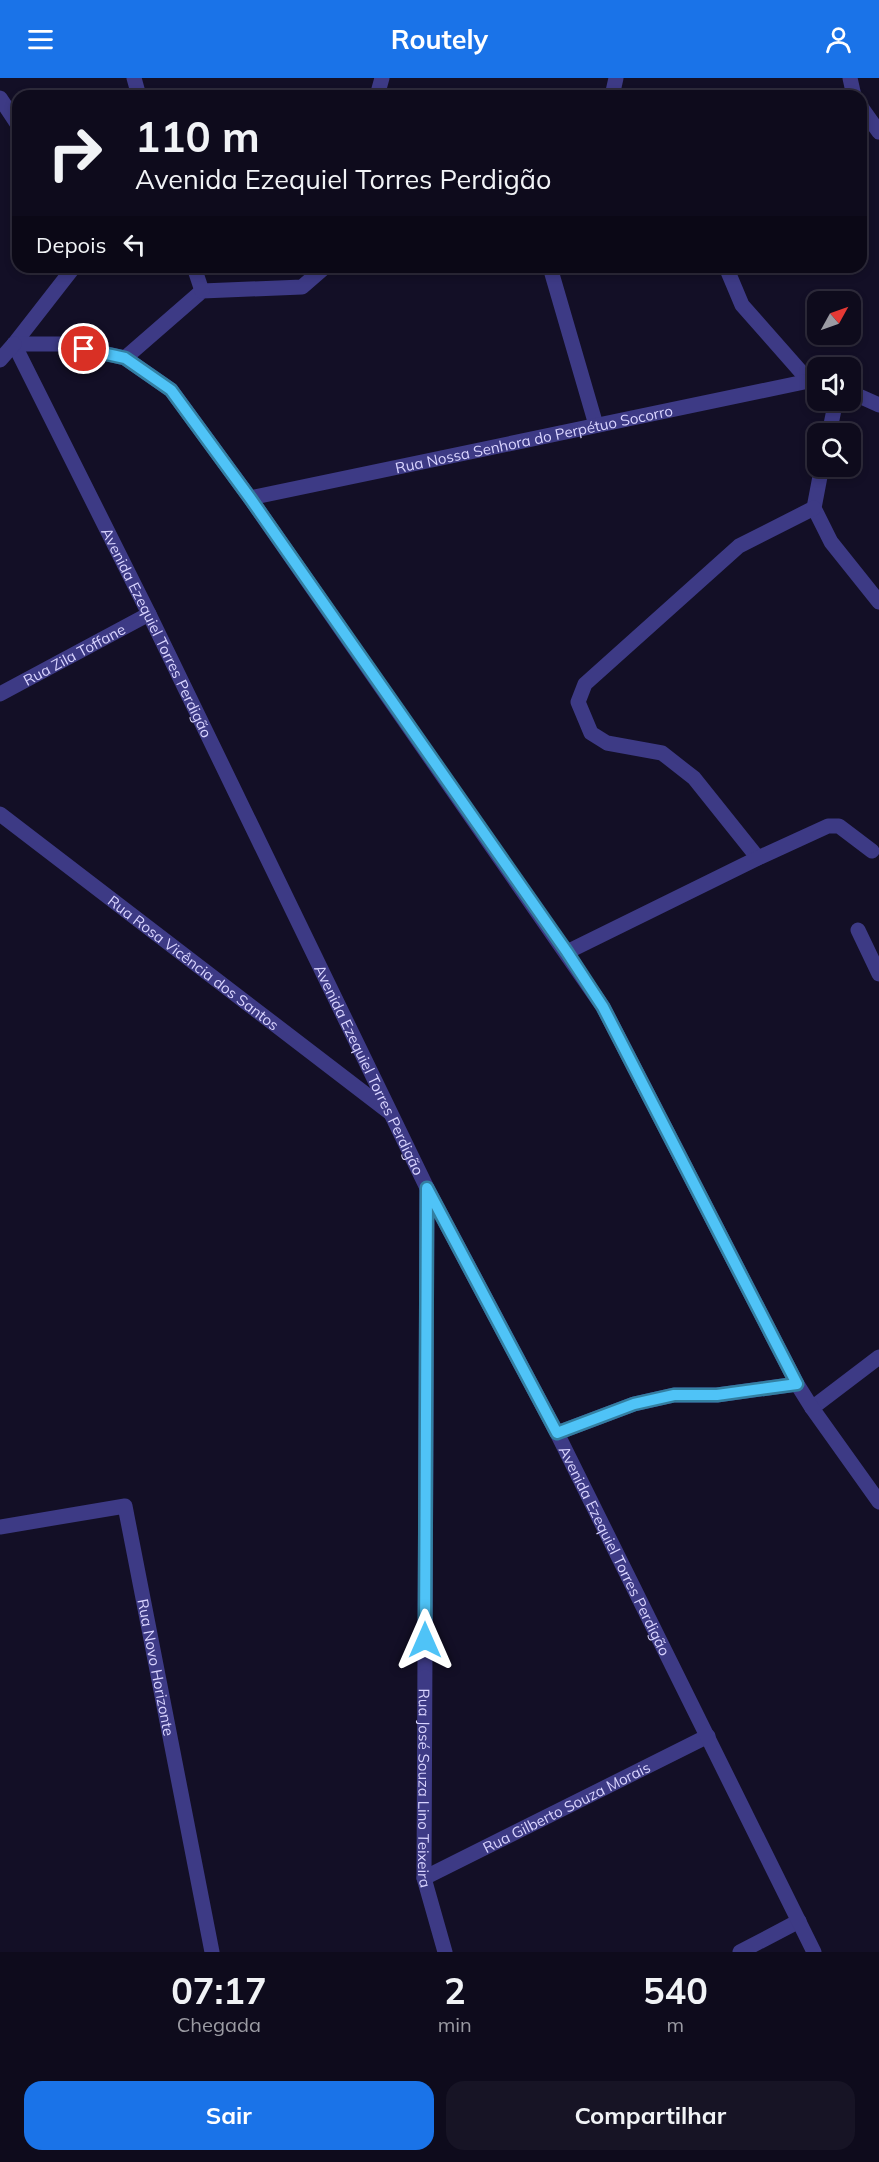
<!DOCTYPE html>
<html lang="pt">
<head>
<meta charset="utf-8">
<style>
	body { margin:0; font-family:Mulish,sans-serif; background:#171425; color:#f1f3f6; height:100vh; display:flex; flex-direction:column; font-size:22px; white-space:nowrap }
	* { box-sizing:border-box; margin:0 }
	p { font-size:20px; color:#9b9ba3 }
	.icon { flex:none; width:33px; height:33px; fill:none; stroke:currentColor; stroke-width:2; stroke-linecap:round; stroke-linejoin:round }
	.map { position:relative; height:1874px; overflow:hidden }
	.details { display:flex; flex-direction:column; background:#0e0b1c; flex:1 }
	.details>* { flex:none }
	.guide { position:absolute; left:12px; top:12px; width:855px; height:183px; border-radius:18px; box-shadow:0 3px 9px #0003,0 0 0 2px #2e2b3b; background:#0e0b1c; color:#f1f3f6; overflow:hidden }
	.needle { width:39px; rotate:50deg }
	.fabs { position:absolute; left:807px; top:213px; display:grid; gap:12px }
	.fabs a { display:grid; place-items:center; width:54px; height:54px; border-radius:12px; background:#0e0b1c; box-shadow:0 3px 9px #0003,0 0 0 2px #2e2b3b; font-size:30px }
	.pin { position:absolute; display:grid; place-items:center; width:51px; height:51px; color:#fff; margin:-26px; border:3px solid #fff; border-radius:50%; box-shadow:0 2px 6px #0007 }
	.me { position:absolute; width:66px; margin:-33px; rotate:0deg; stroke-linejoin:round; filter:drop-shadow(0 0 4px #0008) }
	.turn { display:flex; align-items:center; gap:21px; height:126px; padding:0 24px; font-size:27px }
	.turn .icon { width:78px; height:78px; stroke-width:2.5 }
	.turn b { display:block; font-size:42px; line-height:51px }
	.then { display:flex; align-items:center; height:57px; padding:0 24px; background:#0003; gap:12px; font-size:22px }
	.eta { display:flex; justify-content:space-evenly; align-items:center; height:102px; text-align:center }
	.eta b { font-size:36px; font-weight:700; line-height:42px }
	.cta { display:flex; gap:12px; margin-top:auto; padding:12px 24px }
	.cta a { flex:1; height:69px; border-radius:18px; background:#1a73e8; color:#fff; font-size:24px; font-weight:700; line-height:69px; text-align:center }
	.cta a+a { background:#171425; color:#f1f3f6 }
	header { display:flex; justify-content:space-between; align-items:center; height:78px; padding:0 24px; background:#1a73e8; color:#fff; font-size:27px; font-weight:700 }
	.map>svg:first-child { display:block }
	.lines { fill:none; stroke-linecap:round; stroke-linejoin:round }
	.service { stroke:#3d3a85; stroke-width:15 }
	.minor { stroke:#3d3a85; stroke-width:15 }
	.tertiary { stroke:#3d3a85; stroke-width:15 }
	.route-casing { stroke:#337fa1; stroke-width:15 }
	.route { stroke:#4fc3f7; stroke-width:10 }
	.labels { text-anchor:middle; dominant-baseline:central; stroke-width:4.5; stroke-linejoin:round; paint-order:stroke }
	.street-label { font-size:15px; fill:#d9d4ff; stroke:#130f26 }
</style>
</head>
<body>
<header><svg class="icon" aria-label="menu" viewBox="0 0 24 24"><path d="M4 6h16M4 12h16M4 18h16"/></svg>Routely<svg class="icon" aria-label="person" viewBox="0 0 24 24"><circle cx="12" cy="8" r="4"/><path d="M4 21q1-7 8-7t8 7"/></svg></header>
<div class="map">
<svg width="879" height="1874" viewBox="0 0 879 1874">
	<rect width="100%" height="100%" fill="#130f26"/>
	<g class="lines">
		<!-- service -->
		<path class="service" d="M 377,18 L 382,0
			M 125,280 L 202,213 L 302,209 L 325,189"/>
		<!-- minor -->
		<g class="minor">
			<path d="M 134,0 L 139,18"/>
			<path d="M 850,0 L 854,18"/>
			<path d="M 612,18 L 616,0"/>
			<path d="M 0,20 L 18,47"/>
			<path d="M 861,29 L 879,54"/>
			<path d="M 194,189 L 202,213"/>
			<path d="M 553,189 L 552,196 L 596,347"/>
			<path d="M 726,189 L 742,227 L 809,303"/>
			<path d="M 14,266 L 74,189"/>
			<path d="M 850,314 L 879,327"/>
			<path d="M 829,356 L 836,322"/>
			<path d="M 822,388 L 814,430 L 831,464 L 879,524"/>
			<path id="s1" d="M 250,420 L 809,303 L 818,305"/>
			<path id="s2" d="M 0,616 L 149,536"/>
			<path id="s3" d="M 0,736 L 389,1034"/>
			<path d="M 758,780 L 694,700 L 662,675 L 607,665 L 591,655 L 578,624 L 585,606 L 739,468 L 814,430"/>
			<path d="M 858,852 L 879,896"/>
			<path d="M 567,874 L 758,780 L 828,748 L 839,748 L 872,773"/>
			<path id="s4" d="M 427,1110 L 424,1800 L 445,1874"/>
			<path d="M 812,1330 L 879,1279"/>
			<path d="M 557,1355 L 634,1326 L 674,1317 L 717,1317 L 797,1306"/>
			<path id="s5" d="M 0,1449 L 125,1428 L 212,1874"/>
			<path id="s6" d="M 424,1800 L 708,1658"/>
			<path d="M 740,1874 L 799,1843"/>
		</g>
		<!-- tertiary -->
		<g class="tertiary">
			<path id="s7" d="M 14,266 L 149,536 L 427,1110 L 557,1355 L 814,1874"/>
			<path d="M 14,266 L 64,266 L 125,280 L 171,312 L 250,420 L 603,929 L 797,1306 L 812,1330 L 879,1424"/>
			<path d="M 0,282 L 14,266"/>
		</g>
	</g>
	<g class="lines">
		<!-- route casing -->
		<g class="route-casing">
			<path id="route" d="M 84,271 L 125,280 L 171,312 L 250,420 L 567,874 L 603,929 L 797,1306 L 717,1317 L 674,1317 L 634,1326 L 557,1355 L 427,1110 L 425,1562"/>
		</g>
		<!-- route -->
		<use href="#route" class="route"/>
	</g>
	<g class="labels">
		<!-- street labels -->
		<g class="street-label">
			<text stroke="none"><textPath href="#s1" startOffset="290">Rua Nossa Senhora do Perpétuo Socorro</textPath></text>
			<text stroke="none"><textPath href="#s7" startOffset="322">Avenida Ezequiel Torres Perdigão</textPath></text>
			<text stroke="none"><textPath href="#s2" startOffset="84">Rua Zila Toffane</textPath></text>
			<text stroke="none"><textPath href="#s3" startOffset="244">Rua Rosa Vicência dos Santos</textPath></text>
			<text stroke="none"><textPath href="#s7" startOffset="808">Avenida Ezequiel Torres Perdigão</textPath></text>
			<text stroke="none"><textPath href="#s7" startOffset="1348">Avenida Ezequiel Torres Perdigão</textPath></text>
			<text stroke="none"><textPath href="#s5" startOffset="291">Rua Novo Horizonte</textPath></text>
			<text stroke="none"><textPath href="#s4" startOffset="600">Rua José Souza Lino Teixeira</textPath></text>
			<text stroke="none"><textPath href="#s6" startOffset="159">Rua Gilberto Souza Morais</textPath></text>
		</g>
	</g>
</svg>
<div class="fabs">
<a><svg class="needle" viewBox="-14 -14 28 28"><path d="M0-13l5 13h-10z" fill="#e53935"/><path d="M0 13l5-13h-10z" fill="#9b9ba3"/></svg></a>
<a><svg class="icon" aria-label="sound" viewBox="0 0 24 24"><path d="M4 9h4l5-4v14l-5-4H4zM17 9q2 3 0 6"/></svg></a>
<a><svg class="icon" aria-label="search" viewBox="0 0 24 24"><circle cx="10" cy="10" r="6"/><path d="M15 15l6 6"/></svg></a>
</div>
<div class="pin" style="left:84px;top:271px;background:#d93025"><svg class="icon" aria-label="arrive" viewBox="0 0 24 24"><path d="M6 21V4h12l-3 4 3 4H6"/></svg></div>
<svg class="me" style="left:425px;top:1562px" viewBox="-20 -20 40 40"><path d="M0-17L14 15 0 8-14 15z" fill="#4fc3f7" stroke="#fff" stroke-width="4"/></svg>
<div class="guide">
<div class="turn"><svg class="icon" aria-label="right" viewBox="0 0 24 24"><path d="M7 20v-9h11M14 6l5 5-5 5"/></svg><div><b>110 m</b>Avenida Ezequiel Torres Perdigão</div></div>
<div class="then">Depois<svg class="icon" aria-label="left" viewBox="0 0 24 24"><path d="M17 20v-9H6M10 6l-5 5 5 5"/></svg></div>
</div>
</div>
<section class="details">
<div class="eta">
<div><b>07:17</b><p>Chegada</p></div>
<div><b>2</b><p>min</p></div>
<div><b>540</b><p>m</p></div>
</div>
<div class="cta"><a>Sair</a><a>Compartilhar</a></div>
</section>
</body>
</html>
